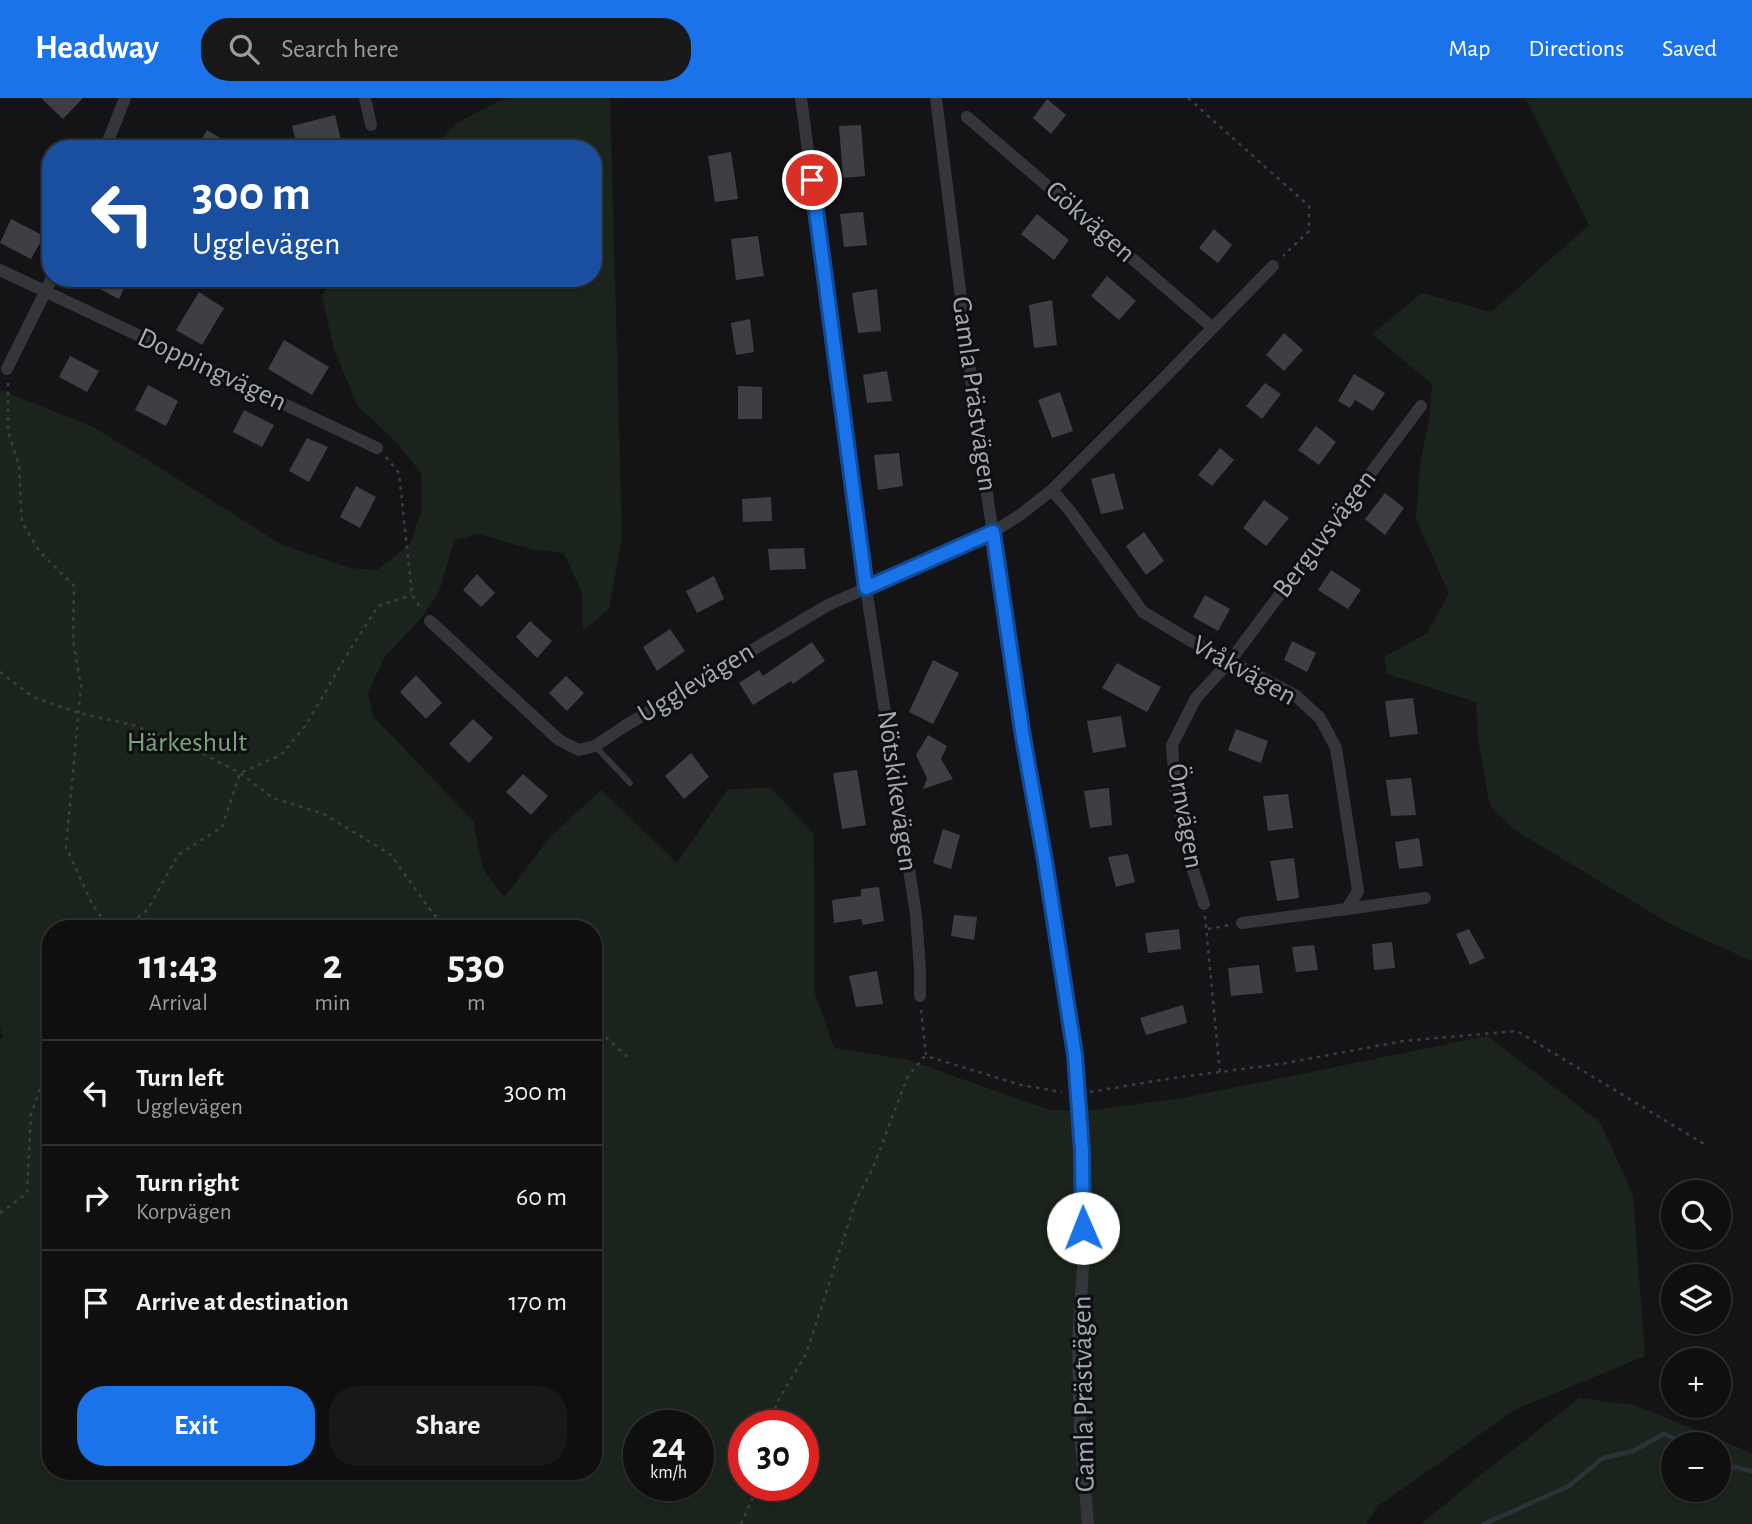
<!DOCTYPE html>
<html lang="en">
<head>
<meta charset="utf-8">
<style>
	body { margin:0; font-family:"Alegreya Sans",sans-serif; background:#181819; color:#f1f3f6; height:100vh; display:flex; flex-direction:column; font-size:26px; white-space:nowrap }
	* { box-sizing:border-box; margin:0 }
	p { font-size:23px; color:#9b9c9f }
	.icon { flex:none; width:38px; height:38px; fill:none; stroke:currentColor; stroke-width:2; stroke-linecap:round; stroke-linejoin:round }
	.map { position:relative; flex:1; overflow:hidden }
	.panel { position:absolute; left:42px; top:822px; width:560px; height:560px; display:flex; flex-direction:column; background:#0f0f10; border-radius:28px; box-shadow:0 2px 5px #0004,0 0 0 2px #2f2f30 }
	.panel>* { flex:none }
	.top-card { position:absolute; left:42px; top:42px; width:560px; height:147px; border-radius:28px; box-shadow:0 2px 5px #0004,0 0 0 2px #2f2f30; background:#1a4fa0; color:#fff; overflow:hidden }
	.buttons { position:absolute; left:1661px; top:1082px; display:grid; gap:14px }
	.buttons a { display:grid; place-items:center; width:70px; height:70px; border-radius:50%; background:#0f0f10; box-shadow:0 2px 5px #0004,0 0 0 2px #2f2f30; font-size:35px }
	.speed { position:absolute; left:623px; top:1312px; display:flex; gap:14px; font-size:35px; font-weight:700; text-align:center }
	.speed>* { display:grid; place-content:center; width:91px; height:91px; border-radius:50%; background:#0f0f10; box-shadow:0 2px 5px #0004,0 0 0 2px #2f2f30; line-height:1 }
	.speed small { font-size:18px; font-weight:400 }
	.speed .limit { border:10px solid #d22; background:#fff; color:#111 }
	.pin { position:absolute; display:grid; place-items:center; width:60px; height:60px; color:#fff; margin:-30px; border:4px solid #fff; border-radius:50%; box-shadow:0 2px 7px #0007 }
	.me { position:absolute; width:77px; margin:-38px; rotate:359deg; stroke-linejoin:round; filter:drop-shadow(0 0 5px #0008) }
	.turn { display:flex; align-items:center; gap:24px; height:147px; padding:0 35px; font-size:32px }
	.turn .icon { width:91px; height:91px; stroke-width:2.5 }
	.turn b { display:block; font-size:49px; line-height:60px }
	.eta { display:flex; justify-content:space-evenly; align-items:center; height:119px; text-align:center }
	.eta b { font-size:42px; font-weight:700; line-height:49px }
	.button { display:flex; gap:14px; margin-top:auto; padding:14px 35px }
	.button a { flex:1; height:80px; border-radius:28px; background:#1a73e8; color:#fff; font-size:28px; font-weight:700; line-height:80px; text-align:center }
	.button a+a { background:#181819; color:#f1f3f6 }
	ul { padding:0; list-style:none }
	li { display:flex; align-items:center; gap:21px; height:105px; padding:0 35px; border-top:2px solid #2f2f30 }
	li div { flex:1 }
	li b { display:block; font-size:26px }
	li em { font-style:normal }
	header { display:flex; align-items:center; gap:42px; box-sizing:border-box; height:98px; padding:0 35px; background:#1a73e8; color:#fff }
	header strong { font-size:33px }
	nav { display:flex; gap:38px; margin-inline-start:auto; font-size:24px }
	.search { width:490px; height:63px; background:#181819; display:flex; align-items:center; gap:18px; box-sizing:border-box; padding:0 24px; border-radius:28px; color:#9b9c9f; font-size:26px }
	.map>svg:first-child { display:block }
	.green { fill:#1b241c; fill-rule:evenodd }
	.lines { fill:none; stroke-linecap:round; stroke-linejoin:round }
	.stream { stroke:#29333a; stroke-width:4.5 }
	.building { fill:#3e3f43 }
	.path { stroke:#3a3d42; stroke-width:2.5; stroke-dasharray:3.5 5; stroke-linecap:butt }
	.lane { stroke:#34363b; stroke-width:6 }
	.street { stroke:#34363b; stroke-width:12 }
	.route-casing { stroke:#114b97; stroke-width:18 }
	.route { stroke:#1a73e8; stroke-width:12 }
	.labels { text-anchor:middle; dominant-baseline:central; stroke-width:6; stroke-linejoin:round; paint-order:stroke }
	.street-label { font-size:28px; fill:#a4abb7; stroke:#0f0f11 }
	.park-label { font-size:28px; fill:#79a47a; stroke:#0f0f11 }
</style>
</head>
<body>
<header>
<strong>Headway</strong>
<div class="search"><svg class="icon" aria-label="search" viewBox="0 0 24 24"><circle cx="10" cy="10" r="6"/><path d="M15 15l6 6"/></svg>Search here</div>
<nav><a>Map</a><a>Directions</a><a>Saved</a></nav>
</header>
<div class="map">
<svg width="1752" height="1426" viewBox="0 0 1752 1426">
	<rect width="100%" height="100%" fill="#141416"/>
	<!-- green -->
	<path class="green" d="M 505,0 L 610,0 L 622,439 L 609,511 L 583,532 L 582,495 L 564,455 L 535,452 L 478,436 L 454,442 L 440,491 L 422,519 L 384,560 L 368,595 L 373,618 L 473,723 L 483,771 L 504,800 L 550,739 L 601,692 L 677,765 L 728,691 L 771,690 L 814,736 L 815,895 L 834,950 L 908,962 L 1050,1012 L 1091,1012 L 1183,1000 L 1487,938 L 1600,1024 L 1633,1097 L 1645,1258 L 1516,1311 L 1378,1408 L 1366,1426 L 0,1426 L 0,941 L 3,940 L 0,929 L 0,292 L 93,329 L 162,371 L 282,447 L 350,470 L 377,472 L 410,446 L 422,411 L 421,375 L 396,344 L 357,307 L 333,248 L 322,198 L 330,180 L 593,180 L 593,51 L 431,51 L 458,24 ZM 51,831 L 593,831 L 593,1374 L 51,1374 ZM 639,1328 L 698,1328 L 698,1388 L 639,1388 ZM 744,1328 L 803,1328 L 803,1388 L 744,1388 Z
		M 1525,0 L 1752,0 L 1752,863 L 1672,827 L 1515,732 L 1490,708 L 1478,641 L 1476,604 L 1387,576 L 1384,559 L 1427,535 L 1449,496 L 1416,421 L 1420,366 L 1430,317 L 1432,286 L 1372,236 L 1422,195 L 1491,214 L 1589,127 Z
		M 1579,1300 L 1634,1307 L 1752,1355 L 1752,1426 L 1421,1426 L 1477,1380 ZM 1673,1346 L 1718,1346 L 1718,1391 L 1673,1391 Z"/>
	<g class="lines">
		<!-- stream -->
		<path class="stream" d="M 1718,1365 L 1752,1373
			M 1484,1426 L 1569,1388 L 1603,1360 L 1633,1353 L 1664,1336 L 1687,1346"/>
	</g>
	<!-- building -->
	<path class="building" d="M 41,0 L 83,0 L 63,21 Z
		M 1047,1 L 1066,17 L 1051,36 L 1033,20 Z
		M 335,17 L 341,42 L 307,51 L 298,51 L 292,28 Z
		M 861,27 L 865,78 L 843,80 L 839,28 Z
		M 207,32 L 238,51 L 196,51 Z
		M 731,54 L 738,101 L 715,104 L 708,58 Z
		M 863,114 L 867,147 L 844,149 L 840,116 Z
		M 1037,116 L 1069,142 L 1054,162 L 1021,136 Z
		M 11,121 L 44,138 L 31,161 L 0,145 Z
		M 1214,131 L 1232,147 L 1218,165 L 1199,150 Z
		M 758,138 L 764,178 L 736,182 L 731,141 Z
		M 1107,178 L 1136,203 L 1119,222 L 1091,198 Z
		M 78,180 L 129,180 L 119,201 Z
		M 877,191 L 881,233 L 858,235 L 852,195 Z
		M 199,194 L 224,210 L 202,247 L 176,232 Z
		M 1052,202 L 1057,247 L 1034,250 L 1029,207 Z
		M 750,221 L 754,254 L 736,257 L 731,225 Z
		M 1284,235 L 1303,252 L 1284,273 L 1266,257 Z
		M 284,242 L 329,269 L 312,297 L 268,271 Z
		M 70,258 L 99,273 L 87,294 L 59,279 Z
		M 887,273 L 892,303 L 867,305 L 863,277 Z
		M 1354,276 L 1385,295 L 1373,313 L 1355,302 L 1350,310 L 1338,303 Z
		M 1265,285 L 1281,296 L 1262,321 L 1246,308 Z
		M 148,287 L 178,303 L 166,328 L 135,312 Z
		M 738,288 L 762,289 L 762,321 L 738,321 Z
		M 1060,294 L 1073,333 L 1052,340 L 1038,302 Z
		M 244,312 L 274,327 L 262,349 L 233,334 Z
		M 1316,328 L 1336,344 L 1319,367 L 1298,352 Z
		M 307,340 L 328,349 L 309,384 L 289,373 Z
		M 1220,350 L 1234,362 L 1212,388 L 1198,377 Z
		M 899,355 L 903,388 L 878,392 L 874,357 Z
		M 1114,375 L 1124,411 L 1101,416 L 1091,381 Z
		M 356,388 L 376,399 L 360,430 L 340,419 Z
		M 1385,395 L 1404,410 L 1385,437 L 1365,421 Z
		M 771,399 L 772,423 L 743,424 L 742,401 Z
		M 1264,402 L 1289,420 L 1266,448 L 1243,430 Z
		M 1144,434 L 1164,463 L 1146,477 L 1126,448 Z
		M 804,450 L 806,471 L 770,472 L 768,451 Z
		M 1331,472 L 1361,492 L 1348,511 L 1318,492 Z
		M 477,476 L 495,495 L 481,509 L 463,492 Z
		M 714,478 L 724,501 L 697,515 L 686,493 Z
		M 1205,497 L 1230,511 L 1218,533 L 1193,519 Z
		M 530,523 L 552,543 L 537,560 L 516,539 Z
		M 670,531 L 685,553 L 657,573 L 643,549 Z
		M 1292,543 L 1316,555 L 1307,574 L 1284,562 Z
		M 812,544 L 825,563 L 793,586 L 791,583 L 753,607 L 739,585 L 759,572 L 763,578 Z
		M 933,562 L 959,575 L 933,626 L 909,614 Z
		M 1117,565 L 1161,589 L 1147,614 L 1102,590 Z
		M 416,577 L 442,605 L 426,621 L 400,594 Z
		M 566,578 L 584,595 L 567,613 L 549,595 Z
		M 1413,600 L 1418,636 L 1390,639 L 1385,603 Z
		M 1121,618 L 1126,649 L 1093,655 L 1087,623 Z
		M 473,621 L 493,640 L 469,665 L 449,646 Z
		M 1236,631 L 1268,643 L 1261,665 L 1228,652 Z
		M 928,637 L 947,648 L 941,661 L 953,681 L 923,691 L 927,680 L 916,657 Z
		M 691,655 L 709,679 L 684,701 L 665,678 Z
		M 857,672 L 866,727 L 842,731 L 833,675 Z
		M 523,676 L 548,698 L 531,717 L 506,694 Z
		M 1411,680 L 1416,717 L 1391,718 L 1386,682 Z
		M 1109,690 L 1112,727 L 1090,730 L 1084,693 Z
		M 1288,696 L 1293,730 L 1268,733 L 1263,698 Z
		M 943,731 L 960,737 L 951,771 L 933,765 Z
		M 1419,740 L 1423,768 L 1399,771 L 1395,744 Z
		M 1128,756 L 1135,784 L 1116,789 L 1108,759 Z
		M 1294,760 L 1299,800 L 1277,803 L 1270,763 Z
		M 879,789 L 884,823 L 863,827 L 861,821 L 834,825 L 832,802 L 861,798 L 861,791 Z
		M 954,817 L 977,819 L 974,842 L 951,838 Z
		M 1179,831 L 1181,851 L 1148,855 L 1145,835 Z
		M 1469,831 L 1485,860 L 1470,867 L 1456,836 Z
		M 1392,844 L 1395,870 L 1374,872 L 1372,846 Z
		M 1314,847 L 1318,872 L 1296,874 L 1292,849 Z
		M 1259,867 L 1263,895 L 1231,898 L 1228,870 Z
		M 877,873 L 883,906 L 856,909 L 849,878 Z
		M 1183,907 L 1187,925 L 1146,937 L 1140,920 Z"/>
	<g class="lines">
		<!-- path -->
		<path class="path" d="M 1188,0 L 1309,108 L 1309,133 L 1283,158
			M 8,285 L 8,333 L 19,368 L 22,424 L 39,453 L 74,488 L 73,542 L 81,588 L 66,749 L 92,806 L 110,831
			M 386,359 L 399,375 L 412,497 L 422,512
			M 0,574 L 33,599 L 79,615 L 133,627 L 194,651 L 240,675 L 273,700 L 324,716 L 390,756 L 434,817 L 456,831
			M 1205,818 L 1220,975
			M 125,831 L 148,811 L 178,757 L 222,729 L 240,675 L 281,657 L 306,627 L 345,560 L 378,508 L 412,497
			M 425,831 L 434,817
			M 1208,831 L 1229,827
			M 921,912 L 926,957
			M 593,928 L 630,961
			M 1090,994 L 1173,980 L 1281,966 L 1403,943 L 1517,933 L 1704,1046
			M 0,1115 L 27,1095 L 31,1016 L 47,972 L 51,955
			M 773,1328 L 776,1306 L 806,1256 L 857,1100 L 873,1070 L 907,980 L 923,960 L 926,958 L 1021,987 L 1062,994
			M 741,1426 L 758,1388"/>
		<!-- lane -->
		<path class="lane" d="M 595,648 L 630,685"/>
		<!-- street -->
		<path class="street" d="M 365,0 L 371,27
			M 801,0 L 866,490 L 916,817 L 920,871 L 920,898
			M 936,0 L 977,328 L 1023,639 L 1045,763 L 1075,957 L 1082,1053 L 1084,1156 L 1078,1242 L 1080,1336 L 1088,1426
			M 967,19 L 1213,230
			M 105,51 L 125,0
			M 0,172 L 377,350
			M 7,271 L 52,180
			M 1052,392 L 1070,413 L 1143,514 L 1191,543 L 1295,597 L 1320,620 L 1336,650 L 1358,793 L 1347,811 L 1242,825
			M 430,523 L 559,642 L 579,652 L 595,648 L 625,628 L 828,507 L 993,434 L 1020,417 L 1052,392 L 1162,282 L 1273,168
			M 1204,806 L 1189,760 L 1175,689 L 1172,647 L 1196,600 L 1230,563 L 1421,308
			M 1347,811 L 1425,800"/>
	</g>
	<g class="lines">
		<!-- route casing -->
		<g class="route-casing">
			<path id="route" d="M 812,82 L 866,490 L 993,434 L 1023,639 L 1045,763 L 1075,957 L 1082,1053 L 1083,1130"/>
		</g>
		<!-- route -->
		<use href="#route" class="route"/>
	</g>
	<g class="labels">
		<!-- street labels -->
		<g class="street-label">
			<text transform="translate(1090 124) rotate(41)">Gökvägen</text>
			<text transform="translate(212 272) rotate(25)">Doppingvägen</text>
			<text transform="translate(974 296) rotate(82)">Gamla Prästvägen</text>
			<text transform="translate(1325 436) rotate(-53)">Berguvsvägen</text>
			<text transform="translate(1244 573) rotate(29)">Vråkvägen</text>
			<text transform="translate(696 585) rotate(-31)">Ugglevägen</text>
			<text transform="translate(897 693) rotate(82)">Nötskikevägen</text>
			<text transform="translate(1185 718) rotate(80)">Örnvägen</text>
			<text transform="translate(1084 1296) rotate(-91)">Gamla Prästvägen</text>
		</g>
		<!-- park labels -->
		<g class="park-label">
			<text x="187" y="645">Härkeshult</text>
		</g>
	</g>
</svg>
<div class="buttons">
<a><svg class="icon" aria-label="search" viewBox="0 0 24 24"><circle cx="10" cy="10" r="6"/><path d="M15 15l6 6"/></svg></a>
<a><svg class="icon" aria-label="layers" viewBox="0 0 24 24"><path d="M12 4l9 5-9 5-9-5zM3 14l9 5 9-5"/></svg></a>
<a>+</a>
<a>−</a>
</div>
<div class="speed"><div>24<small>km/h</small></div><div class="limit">30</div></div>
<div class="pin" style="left:812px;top:82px;background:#d93025"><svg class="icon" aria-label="arrive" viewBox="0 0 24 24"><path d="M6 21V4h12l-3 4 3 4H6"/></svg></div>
<svg class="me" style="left:1083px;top:1130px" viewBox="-20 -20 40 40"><circle r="19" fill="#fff"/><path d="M0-13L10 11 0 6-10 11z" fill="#1a73e8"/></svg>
<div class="top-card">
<div class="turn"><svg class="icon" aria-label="left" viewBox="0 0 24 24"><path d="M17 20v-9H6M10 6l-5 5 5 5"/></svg><div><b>300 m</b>Ugglevägen</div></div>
</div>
<section class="panel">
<div class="eta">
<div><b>11:43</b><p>Arrival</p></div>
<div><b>2</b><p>min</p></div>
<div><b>530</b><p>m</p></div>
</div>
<ul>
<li><svg class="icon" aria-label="left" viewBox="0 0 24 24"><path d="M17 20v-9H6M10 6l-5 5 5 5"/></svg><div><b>Turn left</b><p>Ugglevägen</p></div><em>300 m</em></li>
<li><svg class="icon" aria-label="right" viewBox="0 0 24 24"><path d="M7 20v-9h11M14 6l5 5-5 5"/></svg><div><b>Turn right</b><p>Korpvägen</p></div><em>60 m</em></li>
<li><svg class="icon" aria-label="arrive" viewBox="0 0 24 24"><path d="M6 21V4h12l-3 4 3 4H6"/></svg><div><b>Arrive at destination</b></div><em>170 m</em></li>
</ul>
<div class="button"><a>Exit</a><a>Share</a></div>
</section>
</div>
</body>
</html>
